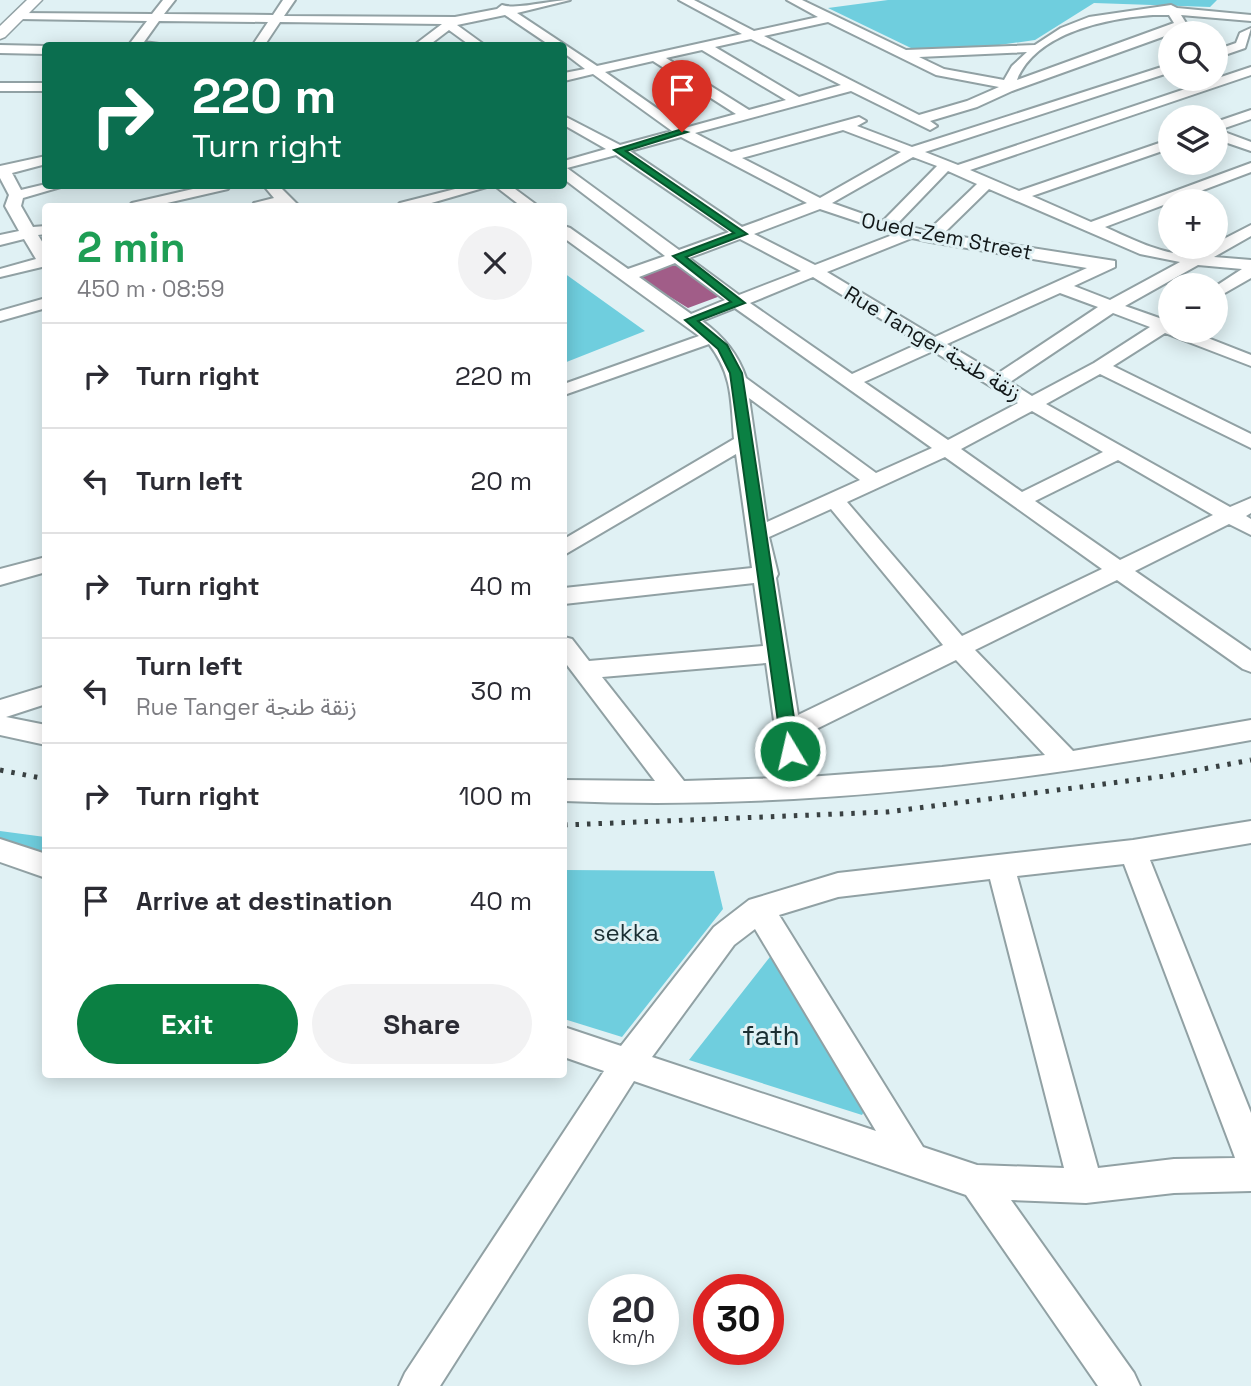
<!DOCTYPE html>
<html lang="en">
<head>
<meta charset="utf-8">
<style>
	body { margin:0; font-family:"Space Grotesk","Noto Sans Arabic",sans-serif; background:#f2f2f3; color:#2b2b33; height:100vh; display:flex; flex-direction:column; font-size:26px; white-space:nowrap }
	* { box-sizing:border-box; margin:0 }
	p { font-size:23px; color:#7c7c81 }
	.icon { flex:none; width:38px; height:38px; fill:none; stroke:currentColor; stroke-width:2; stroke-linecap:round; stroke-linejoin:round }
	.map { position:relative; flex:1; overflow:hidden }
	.drawer { position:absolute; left:42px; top:203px; width:525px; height:875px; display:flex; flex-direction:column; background:#fff; border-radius:7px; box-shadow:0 4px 18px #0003 }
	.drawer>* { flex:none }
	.hud { position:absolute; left:42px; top:42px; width:525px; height:147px; border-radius:7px; box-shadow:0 4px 18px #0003; background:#0b6e4f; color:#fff; overflow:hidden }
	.controls { position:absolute; left:1158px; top:21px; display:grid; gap:14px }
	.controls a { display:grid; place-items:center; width:70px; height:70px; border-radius:50%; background:#fff; box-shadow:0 4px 18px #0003; font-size:35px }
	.speed { position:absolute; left:588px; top:1274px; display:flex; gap:14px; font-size:35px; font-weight:700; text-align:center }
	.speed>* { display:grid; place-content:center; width:91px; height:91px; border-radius:50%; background:#fff; box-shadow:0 4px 18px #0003; line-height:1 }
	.speed small { font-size:18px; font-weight:400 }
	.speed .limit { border:10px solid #d22; background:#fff; color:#111 }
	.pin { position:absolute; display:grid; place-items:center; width:60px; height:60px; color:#fff; margin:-72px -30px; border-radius:50% 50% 50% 0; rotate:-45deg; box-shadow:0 0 7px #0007 }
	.pin .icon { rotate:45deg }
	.me { position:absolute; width:77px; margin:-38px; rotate:351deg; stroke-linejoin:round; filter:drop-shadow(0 0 5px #0008) }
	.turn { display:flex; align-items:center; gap:24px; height:147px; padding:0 35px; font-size:32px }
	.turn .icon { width:91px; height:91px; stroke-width:2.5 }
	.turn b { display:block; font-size:49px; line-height:60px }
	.round { display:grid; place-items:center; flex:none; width:74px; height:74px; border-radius:37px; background:#f2f2f3 }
	.summary { display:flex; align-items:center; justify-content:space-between; height:119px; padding:0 35px }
	h1 { font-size:42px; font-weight:700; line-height:52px; color:#1e9e55 }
	.primary-button { display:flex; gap:14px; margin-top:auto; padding:14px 35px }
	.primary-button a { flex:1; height:80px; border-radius:42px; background:#0b8043; color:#fff; font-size:28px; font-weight:700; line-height:80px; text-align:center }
	.primary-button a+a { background:#f2f2f3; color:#2b2b33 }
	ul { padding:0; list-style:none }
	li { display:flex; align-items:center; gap:21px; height:105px; padding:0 35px; border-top:2px solid #e1e1e2 }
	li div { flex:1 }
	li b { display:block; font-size:26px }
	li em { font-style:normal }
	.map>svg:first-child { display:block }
	.green { fill:#6fcede }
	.building { fill:#a15d88 }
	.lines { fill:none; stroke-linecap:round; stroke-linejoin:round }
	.minor-casing { stroke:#91a1a4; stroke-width:4 }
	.major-casing { stroke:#91a1a4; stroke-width:3 }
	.minor { fill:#fff; fill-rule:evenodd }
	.major { fill:#fff; fill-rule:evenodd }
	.rail { stroke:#394142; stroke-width:5; stroke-dasharray:3.5 8; stroke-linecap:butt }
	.route { fill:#0b8043; stroke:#07532c; stroke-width:2 }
	.labels { text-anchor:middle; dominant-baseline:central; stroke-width:6; stroke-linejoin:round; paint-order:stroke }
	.far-street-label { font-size:21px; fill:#111718; stroke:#e0f1f4 }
	.park-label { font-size:24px; fill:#1a2e32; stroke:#e0f1f4 }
	.near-park-label { font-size:28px; fill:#1a2e32; stroke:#e0f1f4 }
</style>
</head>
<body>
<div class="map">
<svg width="1251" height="1386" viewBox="0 0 1251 1386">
	<rect width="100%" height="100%" fill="#e0f1f4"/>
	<!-- green -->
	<path class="green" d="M 888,0 L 1217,0 L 1210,7 L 1094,3 L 1035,40 L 999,45 L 913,49 L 828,8 Z
		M 564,273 L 645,331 L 564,363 Z
		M 0,831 L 45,837 L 45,863 L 0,849 Z
		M 564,870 L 714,871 L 723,909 L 622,1037 L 564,1019 Z
		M 777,948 L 868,1105 L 862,1115 L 689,1060 Z"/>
	<!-- building -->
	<path class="building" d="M 673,260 L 723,295 L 688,308 L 633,274 Z"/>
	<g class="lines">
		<!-- minor casing -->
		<g class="minor-casing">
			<path id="minor" d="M 163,0 L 175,0 L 164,14 L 273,15 L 283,0 L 295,0 L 284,16 L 455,17 L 497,9 L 502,5 C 517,10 551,0 570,0 L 517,13 L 597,66 L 742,34 L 679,0 L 694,0 L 754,31 L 818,17 L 787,0 L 802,0 L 906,50 L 1035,45 L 1061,28 L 1089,17 L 1171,5 L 1177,8 L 1251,15 L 1251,21 L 1181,15 L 1186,23 L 1179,31 L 1012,91 L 977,107 L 930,121 L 937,126 L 930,130 L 851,91 L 695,133 L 731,152 L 859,117 L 866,121 L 857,126 L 912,147 L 1171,64 L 1171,72 L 925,152 L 958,165 L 1251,67 L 1251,75 L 970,170 L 1019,191 L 1171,139 L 1171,148 L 1032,196 L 1091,222 L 1251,163 L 1251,172 L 1105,227 C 1131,239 1161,254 1190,255 C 1199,255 1206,247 1216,247 L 1216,243 L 1251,225 L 1251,236 L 1214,257 L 1251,260 L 1251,278 L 1216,298 L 1216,286 L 1242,269 L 1198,265 L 1125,306 L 1162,319 L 1171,316 L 1171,331 L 1190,331 L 1251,355 L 1251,366 L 1165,333 L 1113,366 L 1251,434 L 1251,448 L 1100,374 L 1046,404 L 1230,507 L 1251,498 L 1251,513 L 1246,516 L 1251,519 L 1251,535 L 1229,524 L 1135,571 L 1251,651 L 1251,672 L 1243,669 L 1117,580 L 975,650 L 1073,751 L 1251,720 L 1251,740 C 1024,782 794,811 564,801 L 564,780 L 655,781 L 564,661 L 564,637 L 572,639 L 589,661 L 763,646 L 754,583 L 564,604 L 564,588 L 752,568 L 736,454 L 564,555 L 564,539 L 734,439 C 731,401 733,375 709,344 L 564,395 L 564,384 L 699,336 L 564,238 L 564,226 L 570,228 L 628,269 L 665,256 L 564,179 L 564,161 L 606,149 L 564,125 L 564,116 L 620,145 L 672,131 L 593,74 L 564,81 L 564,73 L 585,69 L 564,53 L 564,46 L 551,46 L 505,15 L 457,25 L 486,46 L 471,46 L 449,30 L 428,46 L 413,46 L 442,24 L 280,22 L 264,46 L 252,46 L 268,22 L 159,21 L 144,42 L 174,46 L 128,46 L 147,21 L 19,19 L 13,16 L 19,13 L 152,14 ZM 1153,15 L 1169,15 L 1174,23 L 1017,80 C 1036,32 1109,18 1153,15 ZM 828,22 L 936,75 L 999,87 L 967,101 L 919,115 L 764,36 ZM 751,39 L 841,85 L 799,97 L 715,47 ZM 702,50 L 786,100 L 749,110 L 666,58 ZM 1027,52 L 1012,66 L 1004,80 L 944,69 L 919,57 ZM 653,61 L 736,114 L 685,128 L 605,72 ZM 843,130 L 901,152 L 820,198 L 742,158 ZM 681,137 L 807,203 L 742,227 L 630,151 ZM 616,155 L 729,232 L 679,250 L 567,168 ZM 913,157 L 937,166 L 883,221 L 832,203 ZM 948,171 L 977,184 L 928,231 L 897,224 ZM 989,189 L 1140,254 L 1180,262 L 1110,300 L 1074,286 L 1115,267 L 1115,261 L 943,234 ZM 820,209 L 895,234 L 815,265 L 754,234 ZM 912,238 L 931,242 L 1087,268 L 935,337 L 827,272 ZM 740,239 L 801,271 L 739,295 L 689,258 ZM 675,263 L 725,300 L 691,314 L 639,277 ZM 813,277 L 920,343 L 852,374 L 750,303 ZM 1060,293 L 1098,307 L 997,374 L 947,344 ZM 735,308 L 932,448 L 876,473 L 746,378 C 738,354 723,336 702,321 ZM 1113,313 L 1150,327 L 1094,363 L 1032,396 L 1010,382 ZM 933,351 L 1018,403 L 948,440 L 864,382 ZM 749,398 L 860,480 L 767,522 ZM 1032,411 L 1103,452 L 1022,492 L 961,449 ZM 945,457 L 1102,569 L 962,636 L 847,502 ZM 1118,460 L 1213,515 L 1120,560 L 1035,501 ZM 831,509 L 943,645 L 798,715 L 776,578 L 778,574 L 769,537 ZM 956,660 L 1045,755 L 942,767 L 808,777 L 802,736 ZM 766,663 L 782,778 L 684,781 L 602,677 Z
				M 1251,28 L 1245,48 L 1216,58 L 1216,50 L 1236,43 L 1240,33 Z
				M 0,45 L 46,46 L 46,54 L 0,53 Z
				M 0,83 L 46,83 L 46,91 L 0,91 Z
				M 1251,110 L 1251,119 L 1219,130 L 1251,142 L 1251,151 L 1216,139 L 1216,122 Z
				M 46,156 L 46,164 L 12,173 L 21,190 L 46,184 L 64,186 L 23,198 L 21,206 L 33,227 L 46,226 L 46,234 L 38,235 L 46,248 L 46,266 L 0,277 L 0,269 L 36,259 L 24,239 L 0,245 L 0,235 L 19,231 L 5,206 L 9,195 L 0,178 L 0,166 Z
				M 206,186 L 230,186 L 228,189 L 154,206 L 129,206 L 132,203 Z
				M 264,186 L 279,186 L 299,206 L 252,206 L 254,203 L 274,198 Z
				M 467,186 L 490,186 L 421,206 L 397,206 L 400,203 Z
				M 495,186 L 511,186 L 538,206 L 521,206 Z
				M 46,298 L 46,308 L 0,321 L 0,311 Z
				M 46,557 L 46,572 L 0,585 L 0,569 Z
				M 46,686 L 46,704 L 6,717 L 46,725 L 46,745 L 0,735 L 0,700 Z
				M 1251,821 L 1251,843 L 1150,860 L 1251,1113 L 1251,1191 L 1174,1193 L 1086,1203 L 1011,1200 L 1134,1373 L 1140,1386 L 1098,1386 L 966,1195 L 634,1081 L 440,1386 L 399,1386 L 405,1373 L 604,1071 L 564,1057 L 564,1027 L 621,1046 L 714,927 L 749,900 L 759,897 L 838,873 L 1133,840 ZM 1124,864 L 1234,1155 L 1235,1158 L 1174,1159 L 1098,1168 L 1017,876 ZM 990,879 L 1064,1168 L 977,1165 L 923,1147 L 779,915 L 838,897 ZM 755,929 L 876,1131 L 652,1057 L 734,945 Z
				M 0,839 L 46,854 L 46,878 L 0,862 Z"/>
		</g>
		<!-- major casing -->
		<g class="major-casing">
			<path id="major" d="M 27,0 L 42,0 L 5,37 L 0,39 L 0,26 Z"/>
		</g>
		<!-- minor -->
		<use href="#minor" class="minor"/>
		<!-- major -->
		<use href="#major" class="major"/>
		<!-- rail -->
		<path class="rail" d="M 0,770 L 46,779
			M 564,825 L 887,812 L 1166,776 L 1251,760"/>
	</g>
	<!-- route -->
	<path class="route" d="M 679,130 L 687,132 L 626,151 L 747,234 L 686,257 L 745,303 L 698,321 L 727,345 L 742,373 L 799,751 L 790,757 L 782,751 L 730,373 L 718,349 L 685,320 L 731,302 L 673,256 L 734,233 L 614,150 Z"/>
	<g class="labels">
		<!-- far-street labels -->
		<g class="far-street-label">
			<text transform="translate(947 236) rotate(11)">Oued-Zem Street</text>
			<text transform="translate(933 343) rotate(31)">Rue Tanger زنقة طنجة</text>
		</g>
		<!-- park labels -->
		<g class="park-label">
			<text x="626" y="932">sekka</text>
		</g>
		<!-- near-park labels -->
		<g class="near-park-label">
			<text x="771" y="1035">fath</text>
		</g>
	</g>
</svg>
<div class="controls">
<a><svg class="icon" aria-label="search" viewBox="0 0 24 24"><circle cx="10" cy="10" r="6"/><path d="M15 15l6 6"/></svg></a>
<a><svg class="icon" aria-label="layers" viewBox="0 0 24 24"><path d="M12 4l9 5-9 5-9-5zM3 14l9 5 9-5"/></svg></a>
<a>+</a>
<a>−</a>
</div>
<div class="speed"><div>20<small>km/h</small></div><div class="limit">30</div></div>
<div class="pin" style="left:682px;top:132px;background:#d93025"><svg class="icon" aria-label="arrive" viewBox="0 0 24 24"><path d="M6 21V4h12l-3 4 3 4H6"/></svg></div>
<svg class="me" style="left:790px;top:751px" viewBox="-20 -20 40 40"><circle r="17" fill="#0b8043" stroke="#fff" stroke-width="3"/><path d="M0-11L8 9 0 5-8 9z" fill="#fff"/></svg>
<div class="hud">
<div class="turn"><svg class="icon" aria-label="right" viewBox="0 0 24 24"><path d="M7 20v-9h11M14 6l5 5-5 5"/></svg><div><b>220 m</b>Turn right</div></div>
</div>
<section class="drawer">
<div class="summary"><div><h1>2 min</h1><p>450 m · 08:59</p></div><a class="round"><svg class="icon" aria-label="close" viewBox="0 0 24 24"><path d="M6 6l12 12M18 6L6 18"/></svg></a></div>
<ul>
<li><svg class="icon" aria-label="right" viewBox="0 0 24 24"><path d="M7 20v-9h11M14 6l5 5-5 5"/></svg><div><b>Turn right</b></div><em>220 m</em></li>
<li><svg class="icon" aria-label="left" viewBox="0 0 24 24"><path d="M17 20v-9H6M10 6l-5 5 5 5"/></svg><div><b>Turn left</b></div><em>20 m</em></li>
<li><svg class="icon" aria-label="right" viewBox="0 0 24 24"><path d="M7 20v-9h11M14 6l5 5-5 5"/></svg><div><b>Turn right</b></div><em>40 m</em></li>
<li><svg class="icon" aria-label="left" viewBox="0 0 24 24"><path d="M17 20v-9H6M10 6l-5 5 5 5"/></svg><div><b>Turn left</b><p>Rue Tanger زنقة طنجة</p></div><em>30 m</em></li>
<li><svg class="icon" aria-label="right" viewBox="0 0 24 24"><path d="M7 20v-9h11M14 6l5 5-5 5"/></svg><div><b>Turn right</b></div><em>100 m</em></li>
<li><svg class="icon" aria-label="arrive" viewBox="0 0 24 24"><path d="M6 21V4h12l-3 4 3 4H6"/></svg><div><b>Arrive at destination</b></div><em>40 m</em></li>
</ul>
<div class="primary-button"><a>Exit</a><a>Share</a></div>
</section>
</div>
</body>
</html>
